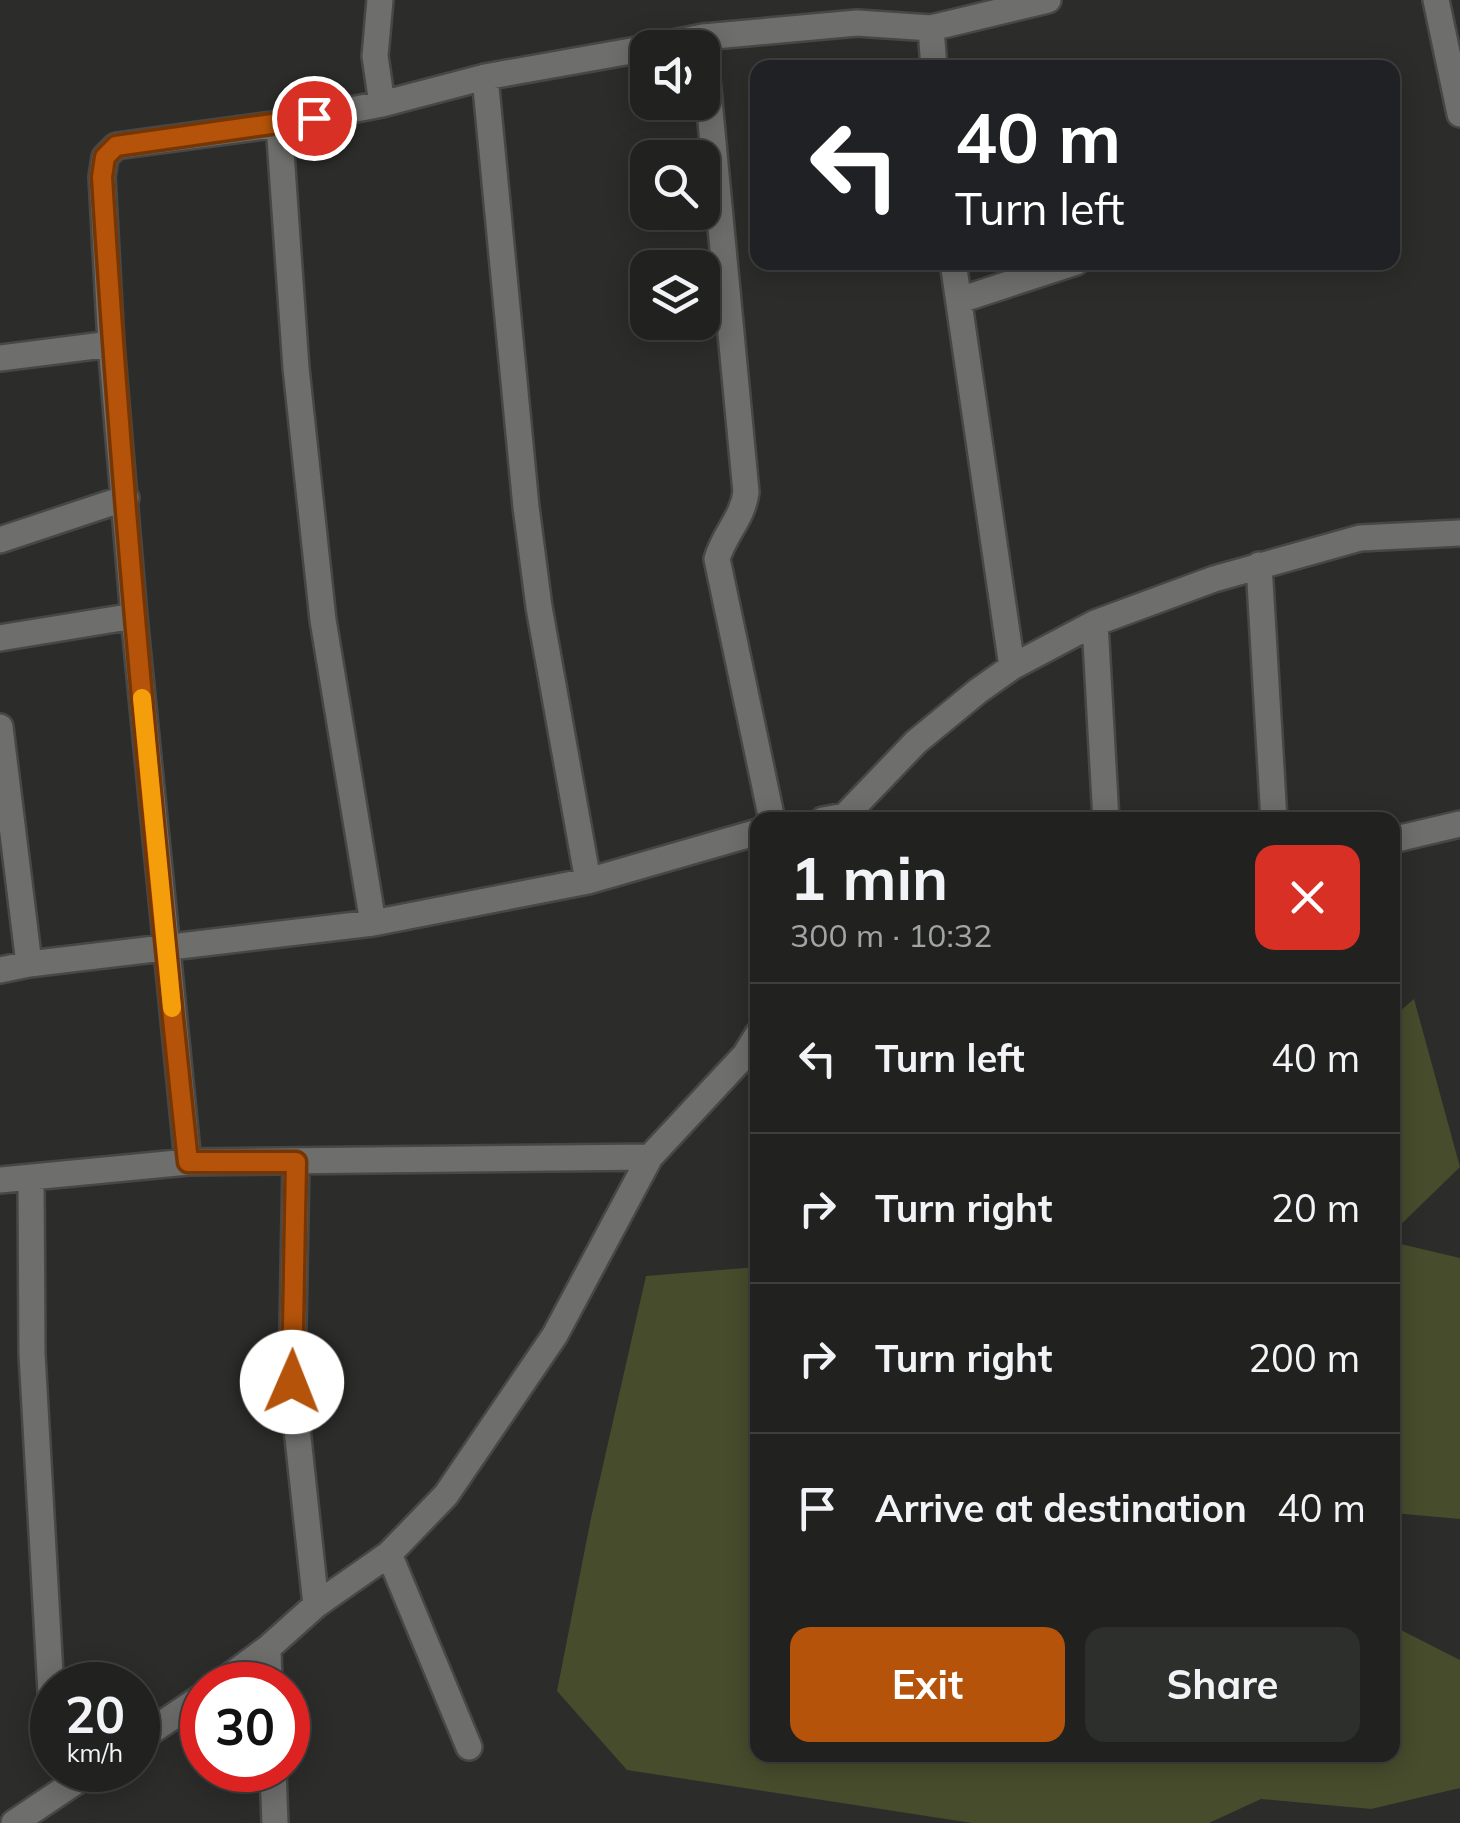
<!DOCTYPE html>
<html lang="en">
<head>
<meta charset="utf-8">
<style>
	body { margin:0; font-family:Mulish,sans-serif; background:#2d2f2d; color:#f1f3f6; height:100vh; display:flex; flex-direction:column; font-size:38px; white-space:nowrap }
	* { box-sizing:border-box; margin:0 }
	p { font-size:32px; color:#a2a4a5 }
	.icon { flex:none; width:55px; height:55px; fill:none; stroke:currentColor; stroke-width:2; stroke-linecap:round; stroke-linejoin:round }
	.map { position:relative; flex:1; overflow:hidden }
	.side { position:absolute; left:750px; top:812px; width:650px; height:950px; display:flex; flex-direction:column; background:#212220; border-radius:20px; box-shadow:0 5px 25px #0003,0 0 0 2px #3e3f3e }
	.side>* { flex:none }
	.guide { position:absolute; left:750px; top:60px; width:650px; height:210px; border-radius:20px; box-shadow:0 5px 25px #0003,0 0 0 2px #3e3f3e; background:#202124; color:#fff; overflow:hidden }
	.controls { position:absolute; left:630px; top:30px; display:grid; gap:20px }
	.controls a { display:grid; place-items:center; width:90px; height:90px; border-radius:20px; background:#212220; box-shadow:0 5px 25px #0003,0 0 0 2px #3e3f3e; font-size:50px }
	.speed { position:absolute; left:30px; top:1662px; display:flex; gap:20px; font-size:50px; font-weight:700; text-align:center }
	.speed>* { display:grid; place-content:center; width:130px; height:130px; border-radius:50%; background:#212220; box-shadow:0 5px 25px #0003,0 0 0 2px #3e3f3e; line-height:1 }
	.speed small { font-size:25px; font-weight:400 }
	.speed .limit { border:15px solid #d22; background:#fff; color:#111 }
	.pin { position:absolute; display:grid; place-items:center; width:85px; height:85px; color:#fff; margin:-42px; border:5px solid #fff; border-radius:50%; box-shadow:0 2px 10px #0007 }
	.me { position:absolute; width:110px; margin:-55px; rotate:1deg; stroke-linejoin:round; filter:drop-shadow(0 0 8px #0008) }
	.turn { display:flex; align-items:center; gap:35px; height:210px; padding:0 40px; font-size:45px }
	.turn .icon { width:130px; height:130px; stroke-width:2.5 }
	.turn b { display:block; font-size:70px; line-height:85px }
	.round { display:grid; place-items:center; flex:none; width:105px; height:105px; border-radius:20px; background:#2d2f2d }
	.head { display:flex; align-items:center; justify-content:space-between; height:170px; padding:0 40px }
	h1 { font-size:60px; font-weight:700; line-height:75px }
	.primary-button { display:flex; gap:20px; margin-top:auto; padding:20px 40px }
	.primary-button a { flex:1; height:115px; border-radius:20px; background:#b45309; color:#fff; font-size:40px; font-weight:700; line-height:115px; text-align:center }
	.primary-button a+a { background:#2d2f2d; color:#f1f3f6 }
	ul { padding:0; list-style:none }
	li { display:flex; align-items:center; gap:30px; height:150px; padding:0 40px; border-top:2px solid #3e3f3e }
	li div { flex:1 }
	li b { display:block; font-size:38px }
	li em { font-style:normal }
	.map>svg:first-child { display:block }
	.green { fill:#464c2c }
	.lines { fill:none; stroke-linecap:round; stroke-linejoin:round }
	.minor-casing { stroke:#474845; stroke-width:30 }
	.minor { stroke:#6e6e6d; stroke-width:25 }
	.route-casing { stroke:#753606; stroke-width:25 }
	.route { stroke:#b45309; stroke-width:18 }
	.slow { stroke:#f59e0b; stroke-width:18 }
</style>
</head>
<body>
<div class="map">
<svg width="1460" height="1823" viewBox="0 0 1460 1823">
	<rect width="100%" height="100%" fill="#2c2d2a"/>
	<!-- green -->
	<path class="green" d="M 1414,999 L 1460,1167 L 1393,1232 L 1393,1017 Z
		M 1392,1242 L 1460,1258 L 1460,1519 L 1393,1513 Z
		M 757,1267 L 758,1755 L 1392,1755 L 1393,1626 L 1460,1660 L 1460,1788 L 1371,1809 L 1261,1799 L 1209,1823 L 972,1823 L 627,1770 L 557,1691 L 591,1518 L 646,1276 Z"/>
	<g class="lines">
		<!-- minor casing -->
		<g class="minor-casing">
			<path id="minor" d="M 380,0 L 375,56 L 382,104
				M 1436,0 L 1460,114
				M 931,28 L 934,68
				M 703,37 L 746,492 C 743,518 724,534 717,559 L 772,820
				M 648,48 L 703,37 L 857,23 L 931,28 L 1048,0
				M 485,77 L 526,507 L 539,607 L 588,881
				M 279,124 L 296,368 L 323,620 L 373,923
				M 953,262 L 1012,667
				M 960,300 L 1076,262
				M 0,358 L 111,344
				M 0,540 L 126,498
				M 1259,565 L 1274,820
				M 1095,623 L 1106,820
				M 0,638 L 134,616
				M 0,727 L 29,964
				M 823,820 L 845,816 L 916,742 L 978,691 L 1012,667 L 1095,623 L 1214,579 L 1360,538 L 1460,533
				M 1392,840 L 1460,824
				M 0,970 L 29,964 L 373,923 L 588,881 L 758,832
				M 188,1162 L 134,616 L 111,344 L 102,177 L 105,157 L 116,146 L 279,124 L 382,104 L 485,77 L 648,48
				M 296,1162 L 292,1382 L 316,1605
				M 31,1178 L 32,1354 L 52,1710
				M 0,1180 L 188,1162 L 650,1157
				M 389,1554 L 469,1747
				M 268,1648 L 269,1685
				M 218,1685 L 268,1648 L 316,1605 L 389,1554 L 446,1495 L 555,1335 L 650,1157 L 745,1055 L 758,1034
				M 138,1740 L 202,1697
				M 273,1770 L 275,1823
				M 14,1823 L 93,1770"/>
		</g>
		<!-- minor -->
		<use href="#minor" class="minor"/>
	</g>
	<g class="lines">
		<!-- route casing -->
		<g class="route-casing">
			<path id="route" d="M 292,1382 L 296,1162 L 188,1162 C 153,834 122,506 102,177 L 105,157 L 116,146 L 314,118"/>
		</g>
		<!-- route -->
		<use href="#route" class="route"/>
		<!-- slow -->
		<path class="slow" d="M 142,698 L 172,1008"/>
	</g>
</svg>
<div class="controls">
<a><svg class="icon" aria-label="sound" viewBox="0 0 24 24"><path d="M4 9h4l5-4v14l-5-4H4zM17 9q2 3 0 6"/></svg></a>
<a><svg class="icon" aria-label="search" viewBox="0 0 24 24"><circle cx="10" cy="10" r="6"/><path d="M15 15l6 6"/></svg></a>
<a><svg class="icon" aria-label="layers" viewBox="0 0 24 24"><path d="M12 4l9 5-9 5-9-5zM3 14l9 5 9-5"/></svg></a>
</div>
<div class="speed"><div>20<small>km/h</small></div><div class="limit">30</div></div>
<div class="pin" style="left:314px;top:118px;background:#d93025"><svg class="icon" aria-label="arrive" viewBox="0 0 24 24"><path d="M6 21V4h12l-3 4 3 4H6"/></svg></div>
<svg class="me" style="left:292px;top:1382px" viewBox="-20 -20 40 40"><circle r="19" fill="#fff"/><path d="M0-13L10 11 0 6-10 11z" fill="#b45309"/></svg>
<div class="guide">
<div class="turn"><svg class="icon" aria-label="left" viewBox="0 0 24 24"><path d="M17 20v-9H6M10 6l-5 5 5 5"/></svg><div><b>40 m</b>Turn left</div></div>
</div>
<section class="side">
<div class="head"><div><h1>1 min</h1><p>300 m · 10:32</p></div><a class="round" style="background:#d93025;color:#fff"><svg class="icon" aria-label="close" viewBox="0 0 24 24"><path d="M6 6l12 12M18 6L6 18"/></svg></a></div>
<ul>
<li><svg class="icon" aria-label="left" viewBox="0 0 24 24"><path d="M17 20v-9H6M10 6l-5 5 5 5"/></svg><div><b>Turn left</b></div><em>40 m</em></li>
<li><svg class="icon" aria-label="right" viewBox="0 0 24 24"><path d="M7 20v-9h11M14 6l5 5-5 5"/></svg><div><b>Turn right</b></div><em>20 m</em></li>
<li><svg class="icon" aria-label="right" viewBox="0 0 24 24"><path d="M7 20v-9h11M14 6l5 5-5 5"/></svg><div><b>Turn right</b></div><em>200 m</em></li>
<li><svg class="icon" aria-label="arrive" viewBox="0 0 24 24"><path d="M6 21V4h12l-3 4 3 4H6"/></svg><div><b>Arrive at destination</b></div><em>40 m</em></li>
</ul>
<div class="primary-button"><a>Exit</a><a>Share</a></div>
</section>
</div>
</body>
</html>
